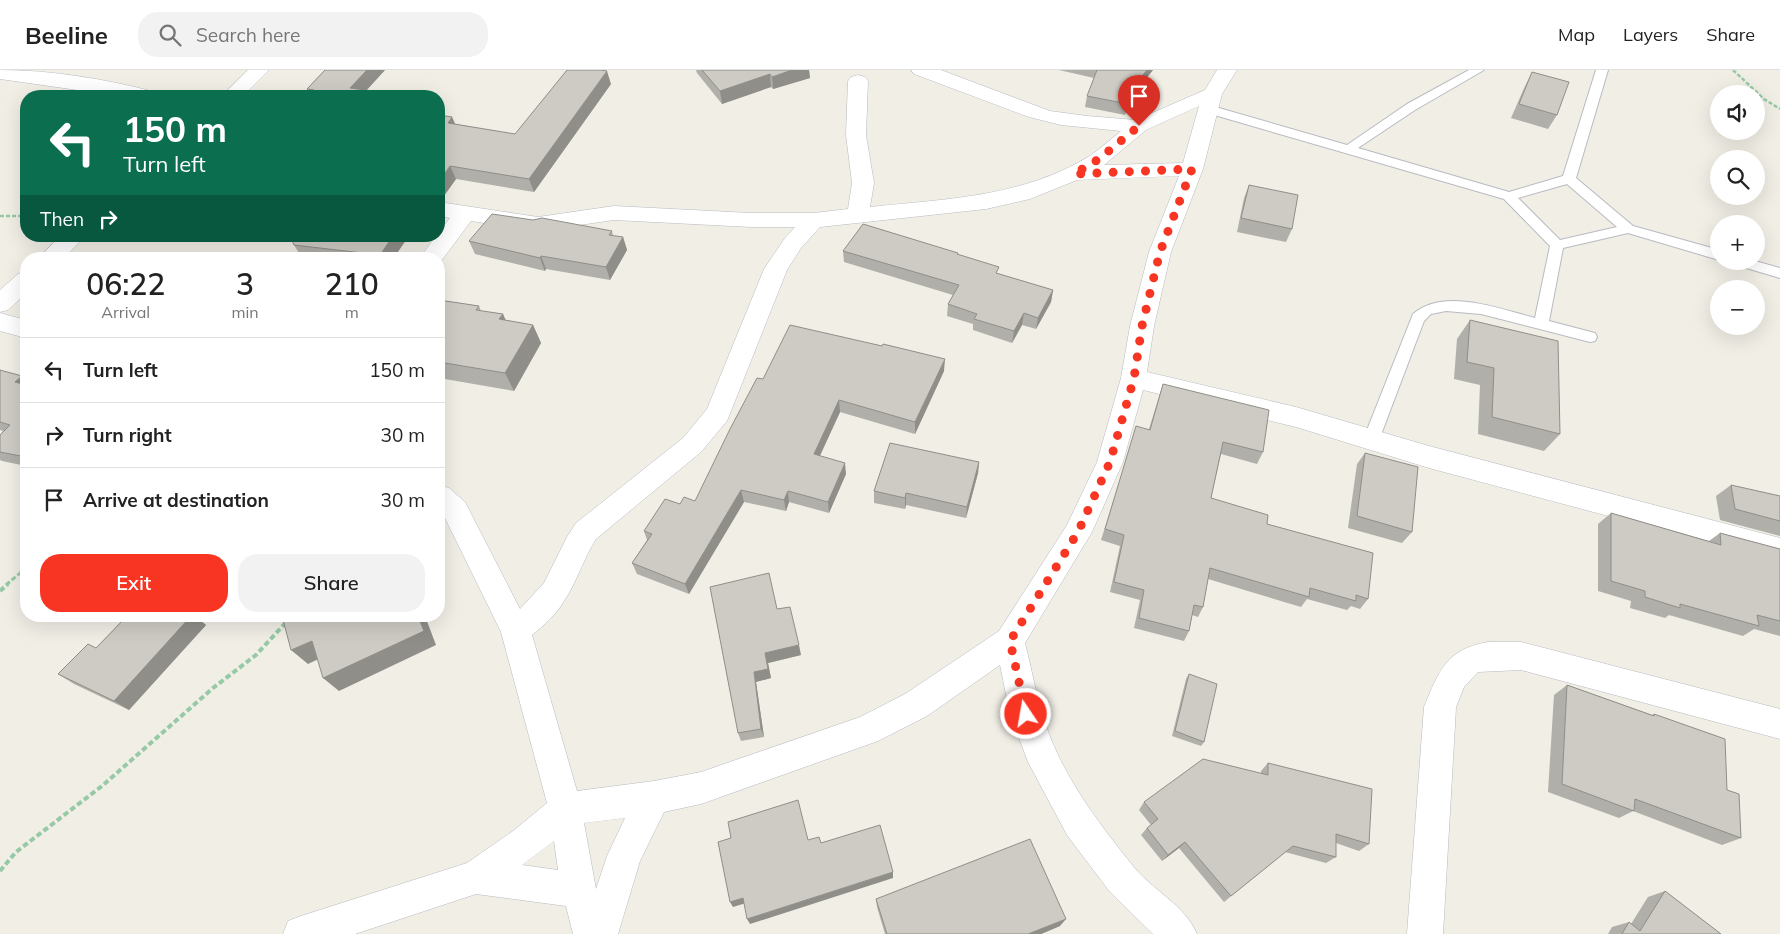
<!DOCTYPE html>
<html lang="en">
<head>
<meta charset="utf-8">
<style>
	body { margin:0; font-family:Mulish,sans-serif; background:#f2f2f2; color:#222; height:100vh; display:flex; flex-direction:column; font-size:19px; white-space:nowrap }
	* { box-sizing:border-box; margin:0 }
	p { font-size:16px; color:#767676 }
	.icon { flex:none; width:28px; height:28px; fill:none; stroke:currentColor; stroke-width:2; stroke-linecap:round; stroke-linejoin:round }
	.map { position:relative; flex:1; overflow:hidden }
	.side { position:absolute; left:20px; top:182px; width:425px; height:370px; display:flex; flex-direction:column; background:#fff; border-radius:20px; box-shadow:0 5px 20px #0002 }
	.side>* { flex:none }
	.top-card { position:absolute; left:20px; top:20px; width:425px; height:152px; border-radius:20px; box-shadow:0 5px 20px #0002; background:#0b6e4f; color:#fff; overflow:hidden }
	.tools { position:absolute; left:1710px; top:15px; display:grid; gap:10px }
	.tools a { display:grid; place-items:center; width:55px; height:55px; border-radius:50%; background:#fff; box-shadow:0 5px 20px #0002; font-size:25px }
	.pin { position:absolute; display:grid; place-items:center; width:42px; height:42px; color:#fff; margin:-51px -21px; border-radius:50% 50% 50% 0; rotate:-45deg; box-shadow:0 0 5px #0007 }
	.pin .icon { rotate:45deg }
	.me { position:absolute; width:55px; margin:-28px; rotate:348deg; stroke-linejoin:round; filter:drop-shadow(0 0 4px #0008) }
	.turn { display:flex; align-items:center; gap:18px; height:105px; padding:0 20px; font-size:22px }
	.turn .icon { width:65px; height:65px; stroke-width:2.5 }
	.turn b { display:block; font-size:35px; line-height:42px }
	.then { display:flex; align-items:center; height:48px; padding:0 20px; background:#0003; gap:10px; font-size:19px }
	.eta { display:flex; justify-content:space-evenly; align-items:center; height:85px; text-align:center }
	.eta b { font-size:30px; font-weight:600; line-height:35px }
	.cta { display:flex; gap:10px; margin-top:auto; padding:10px 20px }
	.cta a { flex:1; height:58px; border-radius:20px; background:#f83523; color:#fff; font-size:20px; font-weight:600; line-height:58px; text-align:center }
	.cta a+a { background:#f2f2f2; color:#222 }
	ul { padding:0; list-style:none }
	li { display:flex; align-items:center; gap:15px; height:65px; padding:0 20px; border-top:1px solid #e0e0e0 }
	li div { flex:1 }
	li b { display:block; font-size:19px }
	li em { font-style:normal }
	header { display:flex; align-items:center; gap:30px; box-sizing:border-box; height:70px; padding:0 25px; background:#fff; border-bottom:1px solid #e0e0e0 }
	header strong { font-size:24px }
	nav { display:flex; gap:28px; margin-inline-start:auto; font-size:18px }
	.search { width:350px; height:45px; background:#f2f2f2; display:flex; align-items:center; gap:12px; box-sizing:border-box; padding:0 18px; border-radius:20px; color:#767676; font-size:19px }
	.map>svg:first-child { display:block }
	.lines { fill:none; stroke-linecap:round; stroke-linejoin:round }
	.service-casing { stroke:#b7bbc0; stroke-width:2 }
	.minor-casing { stroke:#b7bbc0; stroke-width:1 }
	.path-far2 { stroke:#96c9a5; stroke-width:2.5; stroke-dasharray:4 2; stroke-linecap:butt }
	.path-far1 { stroke:#96c9a5; stroke-width:3; stroke-dasharray:5 2.5; stroke-linecap:butt }
	.path { stroke:#96c9a5; stroke-width:4; stroke-dasharray:5.5 3; stroke-linecap:butt }
	.service { fill:#fff; fill-rule:evenodd }
	.minor { fill:#fff; fill-rule:evenodd }
	.wall { fill:#b0afa9 }
	.shaded-wall { fill:#908e89 }
	.building { fill:#cdcbc4; stroke:#908e89 }
	.route { stroke:#f83523; stroke-width:9; stroke-dasharray:0 16.2 }
</style>
</head>
<body>
<header>
<strong>Beeline</strong>
<div class="search"><svg class="icon" aria-label="search" viewBox="0 0 24 24"><circle cx="10" cy="10" r="6"/><path d="M15 15l6 6"/></svg>Search here</div>
<nav><a>Map</a><a>Layers</a><a>Share</a></nav>
</header>
<div class="map">
<svg width="1780" height="864" viewBox="0 0 1780 864">
	<rect width="100%" height="100%" fill="#f0eee5"/>
	<g class="lines">
		<!-- service casing -->
		<g class="service-casing">
			<path id="service" d="M 1469,0 L 1484,0 L 1415,40 L 1358,78 L 1509,122 L 1563,106 L 1596,0 L 1608,0 L 1576,108 L 1633,156 L 1719,180 L 1719,190 L 1628,163 L 1563,178 L 1549,251 L 1595,263 L 1597,267 L 1595,271 L 1590,272 L 1481,244 L 1446,241 L 1431,244 L 1424,251 L 1379,370 L 1376,374 L 1371,376 L 1366,374 L 1363,370 L 1413,244 C 1444,217 1500,239 1535,248 L 1550,176 L 1504,129 L 1204,42 L 1202,39 L 1204,36 L 1212,36 L 1347,75 L 1407,34 ZM 1567,114 L 1617,157 L 1560,170 L 1518,128 Z
				M 1731,191 L 1755,191 L 1780,198 L 1780,208 L 1733,194 Z"/>
		</g>
		<!-- minor casing -->
		<g class="minor-casing">
			<path id="minor" d="M 0,0 C 51,0 105,9 155,22 L 158,26 L 120,26 L 0,9 Z
				M 248,0 L 269,0 L 243,26 L 222,26 Z
				M 911,0 L 941,0 L 1050,41 L 1087,46 L 1136,50 L 1205,20 L 1217,0 L 1237,0 L 1222,24 L 1203,99 L 1171,182 L 1154,256 L 1147,302 L 1296,337 L 1429,376 L 1780,468 L 1780,492 L 1429,398 L 1296,357 L 1143,320 L 1123,392 L 1092,462 L 1025,573 C 1031,596 1035,620 1042,643 C 1058,700 1096,750 1133,796 C 1152,820 1185,835 1197,864 L 1153,864 L 1110,822 L 1067,765 L 1028,692 L 1010,644 L 1000,595 L 927,646 L 878,671 L 701,734 L 664,742 L 640,791 L 618,864 L 573,864 L 566,836 L 476,824 L 355,864 L 283,864 L 288,851 L 301,846 L 467,793 L 513,761 L 547,733 L 501,562 L 445,448 L 439,442 L 439,415 L 449,418 L 465,432 L 520,539 L 544,513 L 567,467 L 576,453 L 683,368 L 707,339 L 764,199 L 785,168 L 795,157 L 751,157 L 614,150 L 538,161 L 471,151 L 439,194 L 439,189 L 419,189 L 436,166 L 439,166 L 439,162 L 450,148 L 439,146 L 439,132 L 538,147 L 614,136 L 751,143 L 814,143 L 848,139 L 852,113 L 846,65 L 848,11 L 851,7 L 858,5 L 865,7 L 868,11 L 866,65 L 874,113 L 870,137 C 946,129 1025,127 1091,85 C 1101,78 1111,69 1121,61 L 1061,55 L 1029,47 L 914,4 ZM 1199,36 L 1183,93 L 1104,95 L 1146,60 ZM 1179,106 L 1149,182 L 1130,256 L 1121,308 L 1097,392 L 1067,455 L 999,561 L 905,624 L 860,647 L 701,702 L 654,711 L 577,721 L 532,565 C 544,555 556,545 564,531 C 577,512 583,489 596,469 L 701,382 L 727,351 L 787,200 L 801,178 L 820,157 L 986,139 L 1030,129 L 1077,110 ZM 625,748 L 607,786 L 596,819 L 584,753 ZM 554,771 L 558,800 L 522,795 Z
				M 60,166 L 85,166 L 63,189 L 38,189 Z
				M 26,202 L 26,223 L 8,240 L 0,242 L 0,220 L 18,204 Z
				M 0,243 L 26,250 L 26,268 L 0,261 Z
				M 1488,572 L 1521,572 L 1780,639 L 1780,669 L 1521,600 L 1478,602 L 1464,617 L 1456,637 L 1443,864 L 1407,864 L 1424,637 C 1439,601 1446,579 1488,572 Z"/>
		</g>
		<!-- path-far2 -->
		<path class="path-far2" d="M 1733,0 L 1764,29 L 1780,39
			M 0,146 L 26,146"/>
		<!-- path-far1 -->
		<path class="path-far1" d="M 6,515 L 26,498"/>
		<!-- path -->
		<path class="path" d="M 0,521 L 8,514
			M 0,801 L 16,782 L 102,716 L 213,618 L 256,585 L 292,546"/>
		<!-- service -->
		<use href="#service" class="service"/>
		<!-- minor -->
		<use href="#minor" class="minor"/>
	</g>
	<!-- wall -->
	<path class="wall" d="M 325,0 L 385,0 L 367,20 L 310,25 L 307,19 Z
		M 696,0 L 809,0 L 810,8 L 773,19 L 771,17 L 722,34 L 697,3 Z
		M 1059,0 L 1153,0 L 1131,27 L 1125,45 L 1085,37 L 1087,26 L 1094,8 Z
		M 1532,2 L 1557,45 L 1548,59 L 1511,48 L 1525,16 Z
		M 611,14 L 534,122 L 456,109 L 441,130 L 439,131 L 439,45 L 455,54 L 515,64 Z
		M 1249,115 L 1292,159 L 1286,172 L 1237,162 L 1244,128 Z
		M 612,161 L 613,166 L 623,167 L 627,180 L 610,210 L 546,199 L 545,201 L 475,184 L 469,171 Z
		M 290,166 L 417,166 L 413,171 L 406,170 L 393,189 L 312,189 L 302,188 L 294,175 Z
		M 843,181 L 958,183 L 958,185 L 998,204 L 1053,220 L 1051,232 L 1036,259 L 1022,255 L 1012,273 L 973,260 L 973,254 L 947,246 L 948,234 L 953,225 L 844,192 Z
		M 439,230 L 479,236 L 481,241 L 503,244 L 505,250 L 533,255 L 541,273 L 514,321 L 439,308 Z
		M 1470,250 L 1560,364 L 1544,381 L 1478,364 L 1480,315 L 1454,309 L 1457,269 Z
		M 0,300 L 22,306 L 26,309 L 26,396 L 2,391 L 0,390 L 0,365 L 3,361 L 0,360 Z
		M 944,301 L 915,364 L 840,342 L 820,386 L 846,404 L 829,443 L 789,432 L 786,441 L 744,432 L 689,524 L 637,504 L 632,493 L 647,470 L 644,461 L 680,434 L 695,431 L 763,309 Z
		M 1163,314 L 1263,382 L 1257,394 L 1221,384 L 1211,428 L 1267,454 L 1368,529 L 1360,539 L 1351,536 L 1347,540 L 1307,529 L 1301,537 L 1208,509 L 1203,537 L 1198,547 L 1192,545 L 1189,561 L 1184,571 L 1134,558 L 1140,530 L 1110,522 L 1120,476 L 1101,470 L 1133,368 L 1149,359 Z
		M 1365,383 L 1412,462 L 1402,473 L 1348,458 L 1357,394 Z
		M 979,392 L 978,403 L 966,448 L 906,435 L 905,439 L 874,433 L 874,421 Z
		M 1731,415 L 1780,426 L 1780,466 L 1720,450 L 1716,426 Z
		M 1611,443 L 1709,471 L 1720,463 L 1780,479 L 1780,566 L 1754,559 L 1743,566 L 1669,545 L 1665,548 L 1630,538 L 1631,531 L 1598,521 L 1598,454 Z
		M 777,539 L 801,585 L 768,593 L 771,608 L 756,612 L 764,667 L 741,671 L 738,663 Z
		M 127,546 L 195,546 L 206,555 L 129,640 L 74,614 L 58,604 L 96,578 Z
		M 1189,604 L 1204,672 L 1201,676 L 1172,666 L 1186,609 Z
		M 1567,615 L 1652,645 L 1654,644 L 1727,720 L 1741,768 L 1722,775 L 1633,741 L 1619,748 L 1548,722 L 1554,625 Z
		M 1268,693 L 1369,774 L 1359,781 L 1336,773 L 1336,787 L 1326,793 L 1285,782 L 1224,832 L 1179,778 L 1162,791 L 1141,765 L 1147,758 L 1151,755 L 1139,740 L 1144,732 L 1261,703 L 1261,701 Z
		M 1665,821 L 1721,864 L 1608,864 L 1612,857 L 1629,852 L 1631,854 L 1648,827 Z
		M 876,829 L 1060,856 L 1041,864 L 885,864 L 877,837 Z"/>
	<!-- shaded-wall -->
	<path class="shaded-wall" d="M 367,0 L 385,0 L 361,26 L 350,18 Z
		M 792,0 L 809,0 L 810,8 L 773,19 L 772,7 Z
		M 1147,0 L 1153,0 L 1131,27 L 1125,45 L 1128,34 L 1134,16 Z
		M 607,1 L 611,14 L 534,122 L 529,109 Z
		M 770,4 L 771,17 L 722,34 L 720,21 Z
		M 452,47 L 458,60 L 448,53 Z
		M 450,96 L 456,109 L 441,130 L 439,126 L 439,112 Z
		M 393,166 L 404,166 L 406,170 L 393,189 L 382,189 L 380,185 Z
		M 411,166 L 417,166 L 413,171 Z
		M 623,167 L 627,180 L 610,210 L 606,197 Z
		M 541,186 L 546,199 L 545,201 L 540,188 Z
		M 1053,220 L 1051,232 L 1036,259 L 1038,248 Z
		M 1024,243 L 1022,255 L 1012,273 L 1014,261 Z
		M 503,244 L 511,262 L 499,249 Z
		M 533,255 L 541,273 L 514,321 L 505,303 Z
		M 945,289 L 944,301 L 915,364 L 915,352 Z
		M 22,306 L 26,309 L 26,322 L 15,312 Z
		M 839,330 L 840,342 L 815,396 L 814,384 Z
		M 979,392 L 978,403 L 966,448 L 967,437 Z
		M 845,393 L 846,404 L 829,443 L 828,432 Z
		M 741,420 L 744,432 L 689,524 L 685,514 Z
		M 788,421 L 789,432 L 786,441 L 784,430 Z
		M 906,423 L 906,435 L 905,439 L 905,428 Z
		M 191,546 L 195,546 L 206,555 L 129,640 L 114,631 Z
		M 418,546 L 425,546 L 436,575 L 339,621 L 323,608 Z
		M 312,571 L 327,585 L 308,594 L 291,580 Z
		M 799,575 L 801,585 L 768,593 L 771,608 L 756,612 L 764,667 L 761,659 L 754,602 L 765,583 Z
		M 1185,772 L 1179,778 L 1162,791 L 1168,785 Z
		M 893,802 L 893,808 L 750,854 L 747,849 Z
		M 743,828 L 746,833 L 733,837 L 730,832 Z
		M 1066,849 L 1060,856 L 1041,864 L 1028,864 Z"/>
	<!-- building -->
	<path class="building" d="M 325,0 L 367,0 L 350,18 L 409,26 L 309,26 L 314,20 L 307,19 Z
		M 567,0 L 601,0 L 607,1 L 529,109 L 450,96 L 439,112 L 439,45 L 452,47 L 448,53 L 515,64 Z
		M 702,0 L 792,0 L 772,7 L 770,4 L 720,21 Z
		M 1097,0 L 1147,0 L 1134,16 L 1128,34 L 1087,26 Z
		M 1532,2 L 1569,12 L 1557,45 L 1519,34 Z
		M 1249,115 L 1298,125 L 1292,159 L 1241,148 Z
		M 492,144 L 533,150 L 542,148 L 612,161 L 609,165 L 623,167 L 606,197 L 541,186 L 540,188 L 469,171 Z
		M 863,154 L 958,183 L 957,184 L 999,197 L 996,203 L 1053,220 L 1038,248 L 1024,243 L 1014,261 L 974,249 L 977,244 L 948,234 L 959,215 L 843,181 Z
		M 290,166 L 393,166 L 380,185 L 294,175 Z
		M 439,230 L 479,236 L 476,240 L 503,244 L 499,249 L 533,255 L 505,303 L 439,292 Z
		M 1470,250 L 1558,271 L 1560,364 L 1492,347 L 1494,298 L 1467,292 Z
		M 790,255 L 882,276 L 883,274 L 945,289 L 915,352 L 839,330 L 814,384 L 845,393 L 828,432 L 788,421 L 784,430 L 741,420 L 685,514 L 632,493 L 652,464 L 644,461 L 665,429 L 680,434 L 684,427 L 695,431 L 730,359 L 757,308 L 763,309 Z
		M 0,300 L 22,306 L 15,312 L 26,315 L 26,387 L 0,382 L 0,365 L 10,355 L 0,352 Z
		M 1163,314 L 1269,340 L 1263,382 L 1223,372 L 1211,428 L 1268,445 L 1267,454 L 1373,483 L 1368,529 L 1356,525 L 1356,531 L 1310,518 L 1309,527 L 1210,498 L 1203,537 L 1194,535 L 1189,561 L 1139,548 L 1144,520 L 1114,512 L 1124,465 L 1105,459 L 1136,356 L 1150,360 Z
		M 890,373 L 979,392 L 967,437 L 906,423 L 905,428 L 874,421 Z
		M 1365,383 L 1418,397 L 1412,462 L 1357,446 Z
		M 1731,415 L 1780,426 L 1780,451 L 1735,439 Z
		M 1611,443 L 1721,475 L 1720,463 L 1780,479 L 1780,551 L 1757,545 L 1759,556 L 1680,534 L 1680,538 L 1645,527 L 1645,521 L 1611,511 Z
		M 769,503 L 777,539 L 790,537 L 799,575 L 765,583 L 768,599 L 754,602 L 761,659 L 738,663 L 710,517 Z
		M 127,546 L 191,546 L 114,631 L 58,604 L 88,574 L 96,578 Z
		M 282,546 L 418,546 L 424,561 L 323,608 L 312,571 L 291,580 Z
		M 1189,604 L 1217,614 L 1204,672 L 1175,661 Z
		M 1567,615 L 1654,646 L 1654,644 L 1725,669 L 1727,720 L 1739,724 L 1741,768 L 1635,729 L 1634,741 L 1562,714 Z
		M 1203,689 L 1268,705 L 1268,693 L 1372,719 L 1369,774 L 1336,764 L 1336,787 L 1293,776 L 1231,826 L 1185,772 L 1168,785 L 1147,758 L 1158,749 L 1144,732 Z
		M 798,730 L 808,770 L 819,767 L 821,773 L 880,755 L 893,802 L 747,849 L 743,828 L 730,832 L 718,772 L 731,768 L 728,752 Z
		M 1030,769 L 1066,849 L 1028,864 L 887,864 L 876,829 Z
		M 1665,821 L 1721,864 L 1622,864 L 1629,852 L 1640,861 Z"/>
	<g class="lines">
		<!-- route -->
		<path class="route" d="M 1026,644 L 1010,571 L 1078,462 L 1110,392 L 1134,308 L 1142,256 L 1160,182 L 1192,99 L 1074,104 L 1099,89 L 1139,56"/>
	</g>
</svg>
<div class="tools">
<a><svg class="icon" aria-label="sound" viewBox="0 0 24 24"><path d="M4 9h4l5-4v14l-5-4H4zM17 9q2 3 0 6"/></svg></a>
<a><svg class="icon" aria-label="search" viewBox="0 0 24 24"><circle cx="10" cy="10" r="6"/><path d="M15 15l6 6"/></svg></a>
<a>+</a>
<a>−</a>
</div>
<div class="pin" style="left:1139px;top:56px;background:#d93025"><svg class="icon" aria-label="arrive" viewBox="0 0 24 24"><path d="M6 21V4h12l-3 4 3 4H6"/></svg></div>
<svg class="me" style="left:1026px;top:644px" viewBox="-20 -20 40 40"><circle r="17" fill="#f83523" stroke="#fff" stroke-width="3"/><path d="M0-11L8 9 0 5-8 9z" fill="#fff"/></svg>
<div class="top-card">
<div class="turn"><svg class="icon" aria-label="left" viewBox="0 0 24 24"><path d="M17 20v-9H6M10 6l-5 5 5 5"/></svg><div><b>150 m</b>Turn left</div></div>
<div class="then">Then<svg class="icon" aria-label="right" viewBox="0 0 24 24"><path d="M7 20v-9h11M14 6l5 5-5 5"/></svg></div>
</div>
<section class="side">
<div class="eta">
<div><b>06:22</b><p>Arrival</p></div>
<div><b>3</b><p>min</p></div>
<div><b>210</b><p>m</p></div>
</div>
<ul>
<li><svg class="icon" aria-label="left" viewBox="0 0 24 24"><path d="M17 20v-9H6M10 6l-5 5 5 5"/></svg><div><b>Turn left</b></div><em>150 m</em></li>
<li><svg class="icon" aria-label="right" viewBox="0 0 24 24"><path d="M7 20v-9h11M14 6l5 5-5 5"/></svg><div><b>Turn right</b></div><em>30 m</em></li>
<li><svg class="icon" aria-label="arrive" viewBox="0 0 24 24"><path d="M6 21V4h12l-3 4 3 4H6"/></svg><div><b>Arrive at destination</b></div><em>30 m</em></li>
</ul>
<div class="cta"><a>Exit</a><a>Share</a></div>
</section>
</div>
</body>
</html>
